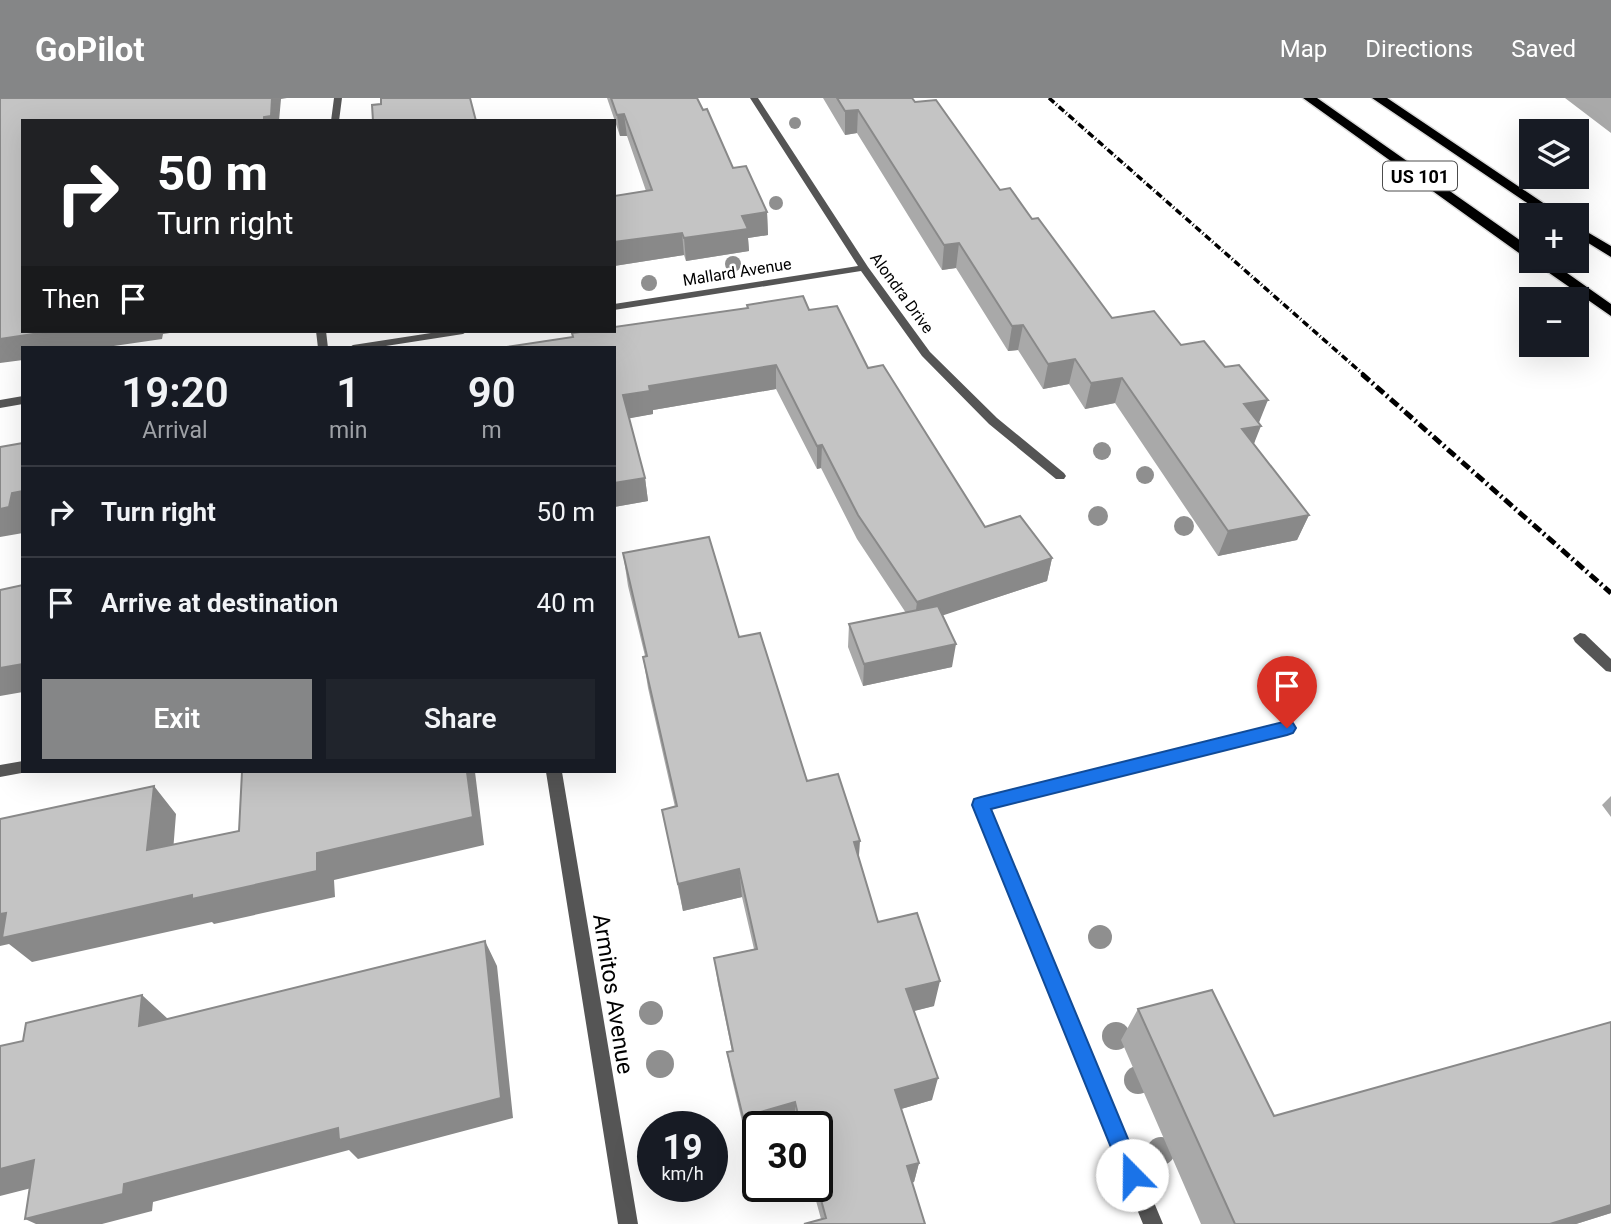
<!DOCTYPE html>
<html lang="en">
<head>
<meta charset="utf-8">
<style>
	body { margin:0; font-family:Roboto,sans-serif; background:#20242c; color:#f1f3f6; height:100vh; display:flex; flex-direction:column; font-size:26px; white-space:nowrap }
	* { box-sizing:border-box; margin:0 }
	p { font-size:23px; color:#9ea1a6 }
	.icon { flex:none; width:38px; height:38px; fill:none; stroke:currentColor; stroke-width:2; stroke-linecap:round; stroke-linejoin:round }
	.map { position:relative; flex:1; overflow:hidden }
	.details { position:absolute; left:21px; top:248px; width:595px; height:427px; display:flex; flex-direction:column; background:#171b24; border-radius:0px; box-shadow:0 7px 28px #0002 }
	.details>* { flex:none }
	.guide { position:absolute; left:21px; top:21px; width:595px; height:214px; border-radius:0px; box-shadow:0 7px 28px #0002; background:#202124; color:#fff; overflow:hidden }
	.tools { position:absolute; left:1519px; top:21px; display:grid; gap:14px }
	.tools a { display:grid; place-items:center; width:70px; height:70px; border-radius:0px; background:#171b24; box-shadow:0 7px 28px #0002; font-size:35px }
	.speed { position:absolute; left:637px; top:1013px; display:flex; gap:14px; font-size:35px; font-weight:700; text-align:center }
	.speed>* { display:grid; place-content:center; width:91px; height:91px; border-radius:50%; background:#171b24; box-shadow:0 7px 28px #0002; line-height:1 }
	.speed small { font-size:18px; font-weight:400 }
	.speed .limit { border:4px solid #111; border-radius:10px; background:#fff; color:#111 }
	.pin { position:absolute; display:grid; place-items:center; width:60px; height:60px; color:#fff; margin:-72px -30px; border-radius:50% 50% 50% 0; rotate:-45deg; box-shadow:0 0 7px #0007 }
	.pin .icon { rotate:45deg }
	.me { position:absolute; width:77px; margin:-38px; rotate:338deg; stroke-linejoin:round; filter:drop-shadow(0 0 5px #0008) }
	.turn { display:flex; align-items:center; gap:24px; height:147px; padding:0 21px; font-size:32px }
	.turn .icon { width:91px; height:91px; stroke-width:2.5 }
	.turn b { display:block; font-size:49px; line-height:60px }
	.then { display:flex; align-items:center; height:66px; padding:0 21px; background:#0003; gap:14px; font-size:26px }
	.eta { display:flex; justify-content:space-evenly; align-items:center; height:119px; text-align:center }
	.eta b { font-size:42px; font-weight:600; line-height:49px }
	.primary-button { display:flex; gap:14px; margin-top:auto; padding:14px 21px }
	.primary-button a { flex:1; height:80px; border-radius:0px; background:#858687; color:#fff; font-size:28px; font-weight:600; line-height:80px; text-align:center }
	.primary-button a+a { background:#20242c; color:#f1f3f6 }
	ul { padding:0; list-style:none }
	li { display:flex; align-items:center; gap:21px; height:91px; padding:0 21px; border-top:2px solid #363941 }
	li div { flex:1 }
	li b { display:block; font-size:26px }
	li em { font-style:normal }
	header { display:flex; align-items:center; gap:42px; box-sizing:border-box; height:98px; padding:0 35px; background:#858687; color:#fff }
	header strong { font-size:33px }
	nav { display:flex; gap:38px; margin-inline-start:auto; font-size:24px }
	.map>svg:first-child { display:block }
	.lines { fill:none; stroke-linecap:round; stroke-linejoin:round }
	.highway-casing { stroke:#dbdbdb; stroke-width:3 }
	.lane { fill:#555; fill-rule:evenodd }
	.street { fill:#555; fill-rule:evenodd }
	.highway { fill:#000; fill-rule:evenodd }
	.rail-far1 { stroke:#000; stroke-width:3.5; stroke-dasharray:7 2.5 1 2.5; stroke-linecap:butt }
	.rail { stroke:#000; stroke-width:5; stroke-dasharray:10 3.5 2 3.5; stroke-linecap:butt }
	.tree { fill:#8f8f8f }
	.wall { fill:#a9a9a9 }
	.shaded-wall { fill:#898989 }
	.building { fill:#c4c4c4; stroke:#898989; stroke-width:2 }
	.route { fill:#1a73e8; stroke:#114b97; stroke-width:2 }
	.labels { text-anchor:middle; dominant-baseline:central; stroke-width:5; stroke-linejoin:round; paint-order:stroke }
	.far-street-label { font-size:16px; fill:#000; stroke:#fff }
	.shield { fill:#fff; stroke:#4c4c4c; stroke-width:2 }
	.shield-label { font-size:18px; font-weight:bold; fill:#000 }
	.near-street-label { font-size:23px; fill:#000; stroke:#fff }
</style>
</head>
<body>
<header>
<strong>GoPilot</strong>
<nav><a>Map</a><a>Directions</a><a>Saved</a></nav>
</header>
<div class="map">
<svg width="1611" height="1126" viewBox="0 0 1611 1126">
	<rect width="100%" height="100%" fill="#fff"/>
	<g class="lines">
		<!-- highway casing -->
		<g class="highway-casing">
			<path id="highway" d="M 1303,0 L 1317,0 L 1531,150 L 1531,161 L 1526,160 Z
				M 1372,0 L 1387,0 L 1561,117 L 1545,117 Z
				M 1577,128 L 1611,148 L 1611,159 L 1577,138 Z
				M 1532,163 L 1550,163 L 1611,206 L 1611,218 Z"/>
		</g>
		<!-- lane -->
		<path class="lane" d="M 1580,535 L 1585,536 L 1611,561 L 1611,574 L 1606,573 L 1575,544 L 1573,540 Z"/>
		<!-- street -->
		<path class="street" d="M 334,0 L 342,0 L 339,23 L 331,23 Z
			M 750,0 L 758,0 L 868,169 L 930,254 L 997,320 L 1064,375 L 1066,378 L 1064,381 L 1056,381 L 989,326 L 922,258 L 861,173 L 614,212 L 614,206 L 858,168 Z
			M 316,233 L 326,233 L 328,250 L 318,250 Z
			M 444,233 L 468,233 L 463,236 L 373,250 L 348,250 L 353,247 Z
			M 23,298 L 23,306 L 0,310 L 0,302 Z
			M 1287,624 L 1292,626 L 1294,630 L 1292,634 L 1287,636 L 990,711 L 1163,1126 L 1143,1126 L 973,707 L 976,702 L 981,700 Z
			M 23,663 L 23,674 L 27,674 L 0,679 L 0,667 Z
			M 546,674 L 562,674 L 638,1126 L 618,1126 Z"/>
		<!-- highway -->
		<use href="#highway" class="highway"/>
		<!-- rail-far1 -->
		<path class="rail-far1" d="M 1049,0 L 1364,277"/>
		<!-- rail -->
		<path class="rail" d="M 1362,276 L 1611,495"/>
	</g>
	<!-- trees -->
	<g class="tree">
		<circle cx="795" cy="25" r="6"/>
		<circle cx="776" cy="105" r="7"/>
		<circle cx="733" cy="166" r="8"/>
		<circle cx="649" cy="185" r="8"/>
		<circle cx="1102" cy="353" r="9"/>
		<circle cx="1145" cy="377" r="9"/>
		<circle cx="1098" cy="418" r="10"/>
		<circle cx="1184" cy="428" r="10"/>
		<circle cx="1100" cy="839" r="12"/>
		<circle cx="651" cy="915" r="12"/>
		<circle cx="1116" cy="938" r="14"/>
		<circle cx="660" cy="966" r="14"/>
		<circle cx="1138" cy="982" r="14"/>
		<circle cx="1161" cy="1053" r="14"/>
	</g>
	<!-- wall -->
	<path class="wall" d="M 607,0 L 697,0 L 733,70 L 767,114 L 768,137 L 748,140 L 749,153 L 686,163 L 684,157 L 614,168 L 614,98 L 646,93 L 627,38 L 620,38 Z
		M 823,0 L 912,0 L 915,4 L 1000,92 L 1032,121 L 1112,220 L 1181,247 L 1259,325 L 1254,346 L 1309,417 L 1297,442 L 1218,458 L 1115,305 L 1085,311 L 1069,286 L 1043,291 L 1018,252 L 1008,253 L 956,170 L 942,172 L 857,35 L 845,37 Z
		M 1565,0 L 1611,0 L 1611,35 Z
		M 747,207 L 809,212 L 868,270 L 985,429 L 1052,460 L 1047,483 L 942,517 L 952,569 L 863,588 L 848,549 L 849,526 L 906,515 L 857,441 L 821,370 L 817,371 L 776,291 L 653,312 L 653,316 L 629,320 L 645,380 L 648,403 L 614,409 L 614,250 L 747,210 Z
		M 623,455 L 739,539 L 807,683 L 859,762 L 878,824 L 934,908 L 914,913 L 932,1002 L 901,1011 L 919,1065 L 914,1084 L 821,1121 L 812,1088 L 817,1088 L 817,1029 L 796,1029 L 795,1025 L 783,1029 L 758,1029 L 746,1040 L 731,977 L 727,954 L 732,953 L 718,886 L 714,860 L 754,851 L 742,799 L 683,813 L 662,712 L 675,709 L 648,590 L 643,559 L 645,558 L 628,488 Z
		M 1611,698 L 1611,719 L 1602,707 Z
		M 1138,911 L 1274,1018 L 1611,924 L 1611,1115 L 1576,1126 L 1201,1126 L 1121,942 Z"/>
	<!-- shaded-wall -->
	<path class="shaded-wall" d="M 272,0 L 287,0 L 281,1 L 279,23 L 264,23 L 264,19 Z
		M 858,12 L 857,35 L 845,37 L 845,13 Z
		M 624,16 L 627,38 L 620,38 L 617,17 Z
		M 767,114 L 768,137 L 748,140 L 749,153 L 686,163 L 684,140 L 742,118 Z
		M 682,135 L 684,157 L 614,168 L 614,144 Z
		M 959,145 L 956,170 L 942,172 L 944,147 Z
		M 1023,227 L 1018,252 L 1008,253 L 1012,228 Z
		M 53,233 L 183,233 L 163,236 L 162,241 L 100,250 L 23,250 L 23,262 L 0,265 L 0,241 Z
		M 1075,261 L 1069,286 L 1043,291 L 1048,266 Z
		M 776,267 L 776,291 L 653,312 L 653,316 L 626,321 L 623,297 L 649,288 Z
		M 1122,280 L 1115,305 L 1085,311 L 1091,285 Z
		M 1268,302 L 1258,327 L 1244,306 Z
		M 1261,328 L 1251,353 L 1242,331 Z
		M 822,347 L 821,370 L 817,371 L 817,348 Z
		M 645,380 L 648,403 L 614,409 L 614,385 Z
		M 23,393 L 23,435 L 0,439 L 0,411 L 12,395 Z
		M 1309,417 L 1297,442 L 1218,458 L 1228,433 Z
		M 1052,460 L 1047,483 L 914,527 L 917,504 Z
		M 956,546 L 952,569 L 863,588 L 864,566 Z
		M 23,565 L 23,594 L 0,598 L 0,570 Z
		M 467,674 L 475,674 L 484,747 L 334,782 L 335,799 L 214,826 L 212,824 L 32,864 L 9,846 L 0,848 L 0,816 L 317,755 Z
		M 154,688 L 176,716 L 171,779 L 147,752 Z
		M 860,743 L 858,771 L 854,744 Z
		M 739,771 L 742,799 L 683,813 L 678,786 Z
		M 485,843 L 497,868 L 513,1020 L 358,1061 L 349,1052 L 153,1104 L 152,1113 L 102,1126 L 36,1126 L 25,1121 L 124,1086 Z
		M 940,883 L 934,908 L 902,916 L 906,891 Z
		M 142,897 L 168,921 L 139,928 Z
		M 938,980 L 932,1002 L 891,1014 L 895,992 Z
		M 795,1004 L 795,1025 L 783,1029 L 758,1029 L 758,1036 L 746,1040 L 743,1019 Z
		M 34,1062 L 67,1081 L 0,1098 L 0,1071 Z
		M 919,1065 L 914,1084 L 903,1087 L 907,1068 Z
		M 1611,1107 L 1611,1115 L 1576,1126 L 1550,1126 Z"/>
	<!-- building -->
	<path class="building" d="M 0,0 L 272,0 L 271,18 L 264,19 L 264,23 L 23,23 L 23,233 L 53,233 L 0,241 Z
		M 381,0 L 470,0 L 476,23 L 373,23 L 372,7 L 381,6 Z
		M 611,0 L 697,0 L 703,12 L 707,11 L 733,70 L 746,68 L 767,114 L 742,118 L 748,131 L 684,140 L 682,135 L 614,144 L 614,98 L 652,92 L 624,16 L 617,17 Z
		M 837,0 L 912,0 L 915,4 L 936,2 L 1000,92 L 1010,90 L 1032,121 L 1038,120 L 1112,220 L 1154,213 L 1181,247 L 1204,243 L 1225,269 L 1239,267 L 1268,302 L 1244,306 L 1261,328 L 1242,331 L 1309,417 L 1228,433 L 1122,280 L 1091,285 L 1075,261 L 1048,266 L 1023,227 L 1012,228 L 959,145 L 944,147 L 858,12 L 845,13 Z
		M 803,198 L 809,212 L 837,208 L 868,270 L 883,267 L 985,429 L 1020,418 L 1052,460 L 917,504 L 858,417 L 822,347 L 817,348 L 776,267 L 649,288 L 650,293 L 623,297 L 645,380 L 614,385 L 614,250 L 500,250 L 573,239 L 572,235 L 588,233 L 614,233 L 614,229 L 748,210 L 747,207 Z
		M 23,345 L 23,393 L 12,395 L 9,409 L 0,411 L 0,349 Z
		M 709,439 L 739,539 L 760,535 L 807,683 L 838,676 L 860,743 L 854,744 L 878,824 L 917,815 L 940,883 L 906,891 L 938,980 L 895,992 L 919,1065 L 907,1068 L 925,1126 L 804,1126 L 826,1120 L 817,1087 L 817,1029 L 801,1029 L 795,1004 L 743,1019 L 727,954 L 733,953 L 714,860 L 757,851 L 739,771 L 678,786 L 662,712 L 677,708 L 643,559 L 647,558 L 623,455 Z
		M 23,487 L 23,566 L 0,570 L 0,492 Z
		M 938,508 L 956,546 L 864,566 L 849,526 Z
		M 242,674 L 467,674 L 473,719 L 317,755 L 317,773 L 192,801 L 192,797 L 2,840 L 6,815 L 0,816 L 0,721 L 154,688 L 147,752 L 239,733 Z
		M 485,843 L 501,1000 L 339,1042 L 338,1030 L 124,1086 L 123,1096 L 25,1121 L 34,1062 L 0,1071 L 0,948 L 23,943 L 26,925 L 142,897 L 139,928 Z
		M 1212,892 L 1274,1018 L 1611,924 L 1611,1107 L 1550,1126 L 1235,1126 L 1138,911 Z"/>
	<!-- route -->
	<path class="route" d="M 1287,623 L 1293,625 L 1296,630 L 1293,635 L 1287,637 L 991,711 L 1143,1077 L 1140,1084 L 1132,1087 L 1125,1084 L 972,707 L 974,701 L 981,699 Z"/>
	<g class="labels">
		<!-- far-street labels -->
		<g class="far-street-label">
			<text transform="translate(737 174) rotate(-9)">Mallard Avenue</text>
			<text transform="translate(902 195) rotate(54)">Alondra Drive</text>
		</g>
		<!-- shield labels -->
		<rect class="shield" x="1383" y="63.5" width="74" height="29" rx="5"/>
		<g class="shield-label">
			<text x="1420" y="78">US 101</text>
		</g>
		<!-- near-street labels -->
		<g class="near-street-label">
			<text transform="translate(613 896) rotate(81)">Armitos Avenue</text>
		</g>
	</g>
</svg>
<div class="tools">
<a><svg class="icon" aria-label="layers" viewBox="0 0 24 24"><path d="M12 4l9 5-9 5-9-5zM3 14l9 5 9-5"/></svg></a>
<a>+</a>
<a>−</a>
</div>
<div class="speed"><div>19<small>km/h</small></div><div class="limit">30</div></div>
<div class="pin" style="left:1287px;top:630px;background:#d93025"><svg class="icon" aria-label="arrive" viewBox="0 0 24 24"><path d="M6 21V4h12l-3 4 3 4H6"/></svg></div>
<svg class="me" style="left:1132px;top:1077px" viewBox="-20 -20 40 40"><circle r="19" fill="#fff"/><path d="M0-13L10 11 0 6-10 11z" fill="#1a73e8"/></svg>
<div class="guide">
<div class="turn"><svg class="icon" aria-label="right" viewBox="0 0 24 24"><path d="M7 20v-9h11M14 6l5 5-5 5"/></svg><div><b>50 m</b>Turn right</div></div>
<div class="then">Then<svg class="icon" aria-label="arrive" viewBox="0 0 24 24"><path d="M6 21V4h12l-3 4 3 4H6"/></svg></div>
</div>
<section class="details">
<div class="eta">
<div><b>19:20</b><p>Arrival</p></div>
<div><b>1</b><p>min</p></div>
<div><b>90</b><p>m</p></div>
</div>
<ul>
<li><svg class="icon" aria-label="right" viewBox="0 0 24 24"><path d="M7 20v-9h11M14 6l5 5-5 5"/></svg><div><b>Turn right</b></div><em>50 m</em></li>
<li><svg class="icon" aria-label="arrive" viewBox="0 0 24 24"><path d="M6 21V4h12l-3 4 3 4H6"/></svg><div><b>Arrive at destination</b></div><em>40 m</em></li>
</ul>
<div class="primary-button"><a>Exit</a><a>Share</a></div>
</section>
</div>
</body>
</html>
